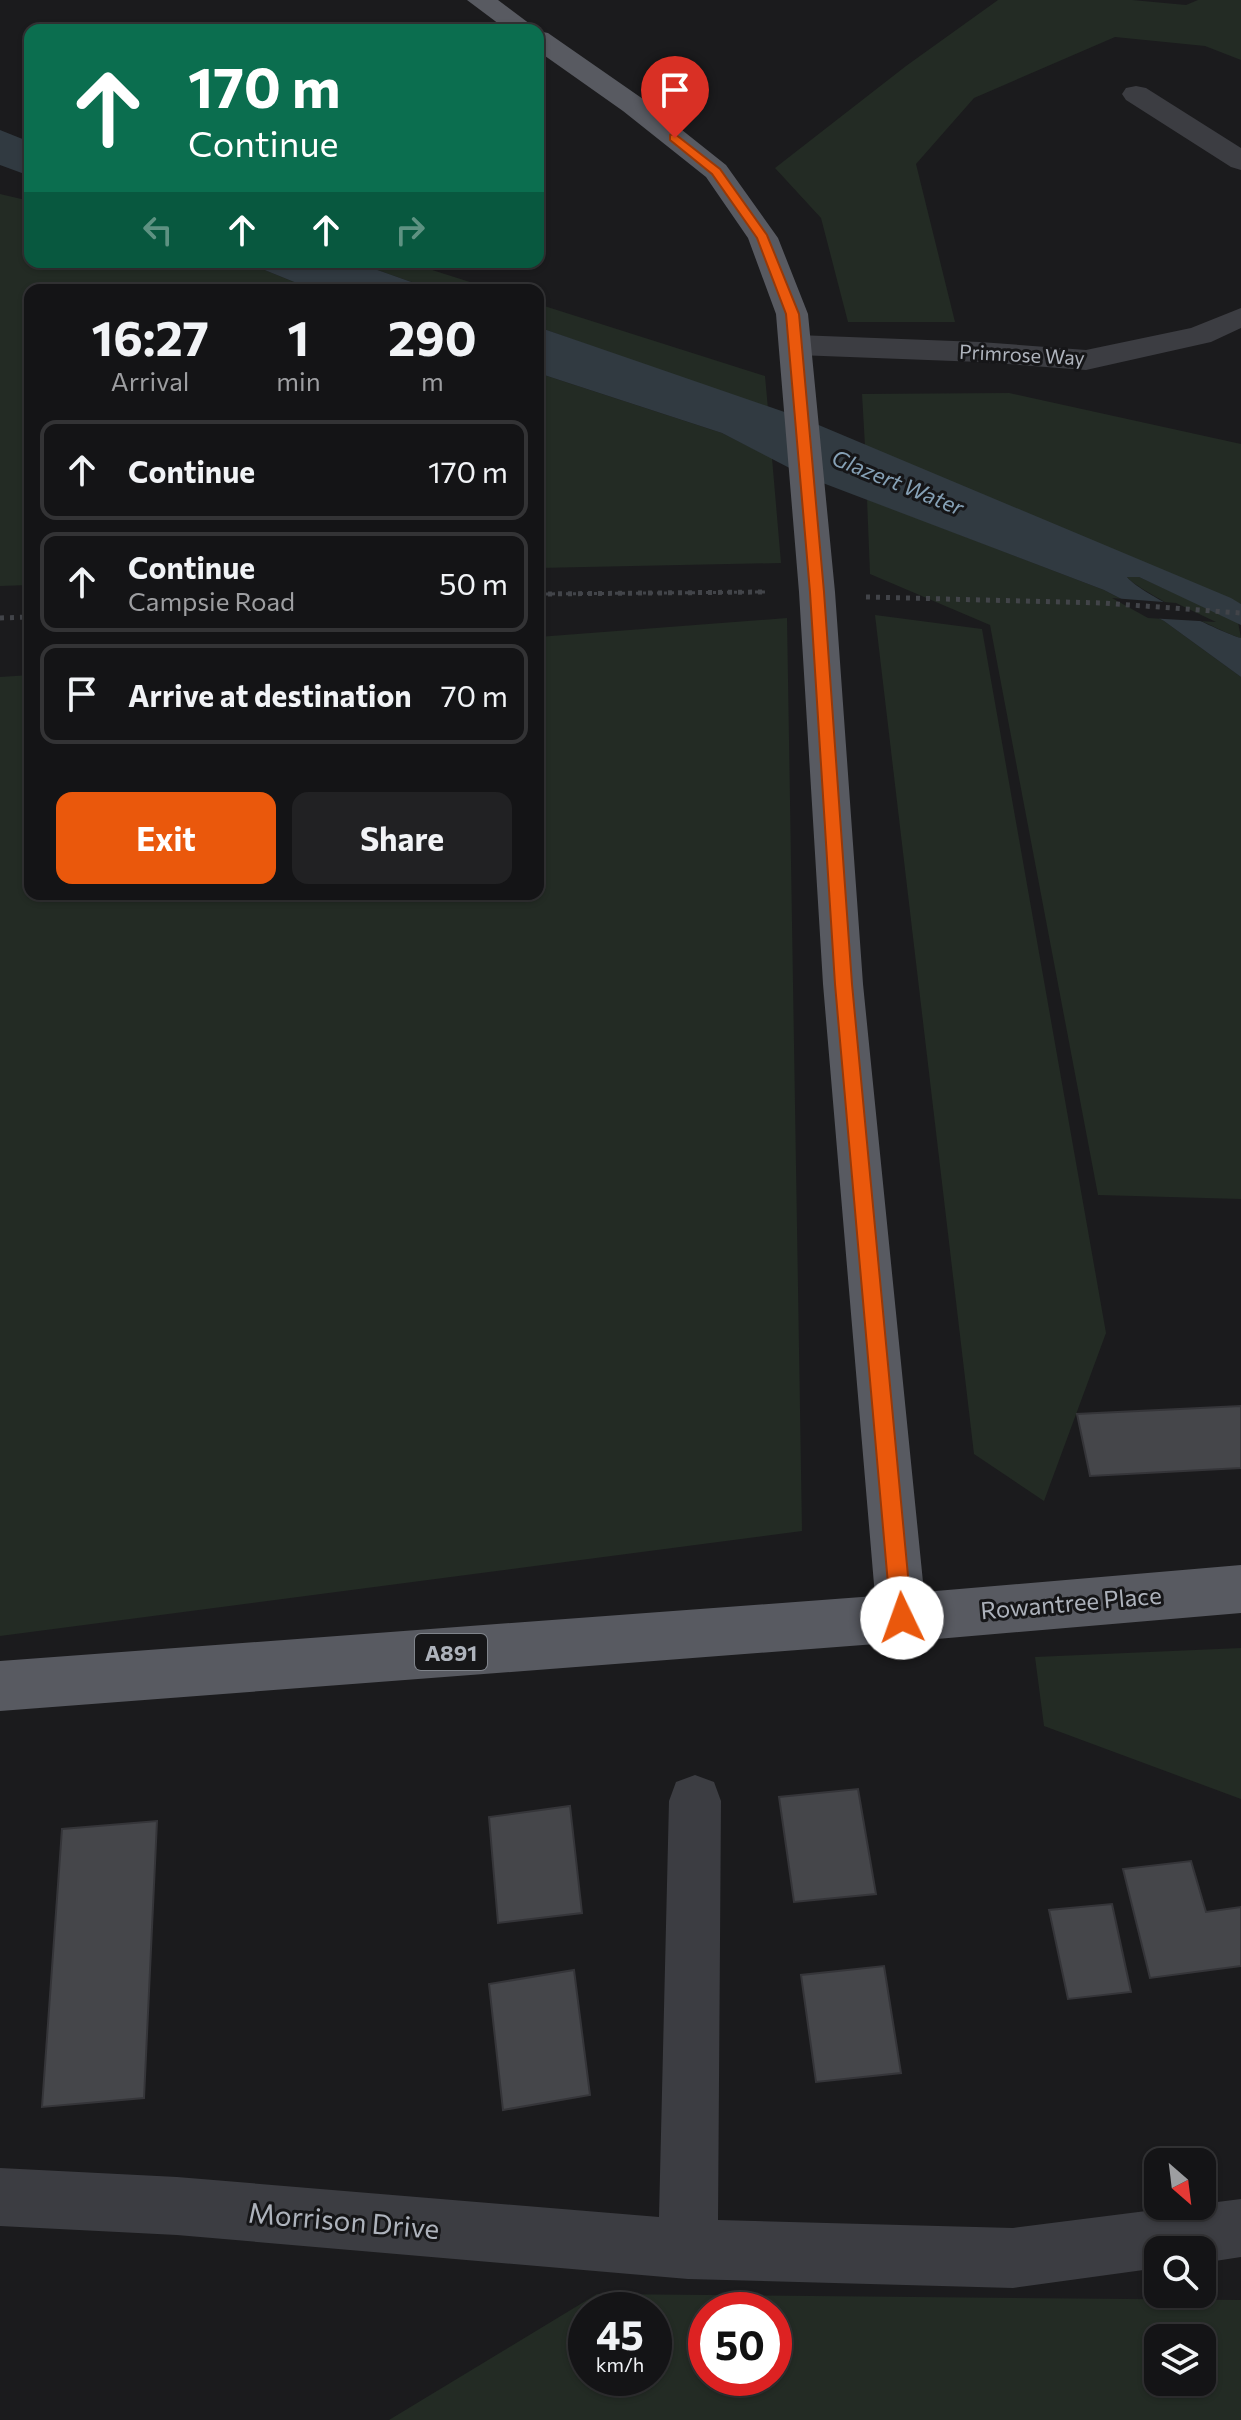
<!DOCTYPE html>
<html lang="en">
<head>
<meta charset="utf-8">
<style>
	body { margin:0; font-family:Commissioner,sans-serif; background:#212123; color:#f1f3f6; height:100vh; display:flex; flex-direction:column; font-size:30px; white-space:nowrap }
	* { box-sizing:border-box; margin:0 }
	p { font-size:26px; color:#9d9ea1 }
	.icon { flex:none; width:44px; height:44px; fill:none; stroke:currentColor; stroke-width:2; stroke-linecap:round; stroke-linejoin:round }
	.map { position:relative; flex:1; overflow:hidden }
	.sheet { position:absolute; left:24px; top:284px; width:520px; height:616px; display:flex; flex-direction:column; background:#141416; border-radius:16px; box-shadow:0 2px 6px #0004,0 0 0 2px #333335 }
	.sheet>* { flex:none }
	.banner { position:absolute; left:24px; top:24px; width:520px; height:244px; border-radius:16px; box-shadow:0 2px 6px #0004,0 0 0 2px #333335; background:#0b6e4f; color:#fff; overflow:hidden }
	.needle { width:52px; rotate:152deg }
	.buttons { position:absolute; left:1144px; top:2148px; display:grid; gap:16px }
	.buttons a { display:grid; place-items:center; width:72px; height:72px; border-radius:16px; background:#141416; box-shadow:0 2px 6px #0004,0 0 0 2px #333335; font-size:40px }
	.speed { position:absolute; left:568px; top:2292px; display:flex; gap:16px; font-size:40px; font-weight:700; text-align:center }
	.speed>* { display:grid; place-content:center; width:104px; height:104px; border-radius:50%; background:#141416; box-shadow:0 2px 6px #0004,0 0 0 2px #333335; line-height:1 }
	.speed small { font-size:20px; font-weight:400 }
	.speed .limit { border:12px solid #d22; background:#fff; color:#111 }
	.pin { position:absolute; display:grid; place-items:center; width:68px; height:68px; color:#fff; margin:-82px -34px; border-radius:50% 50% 50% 0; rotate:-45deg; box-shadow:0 0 8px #0007 }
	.pin .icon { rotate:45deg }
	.me { position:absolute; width:88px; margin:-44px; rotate:357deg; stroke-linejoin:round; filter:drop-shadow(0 0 6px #0008) }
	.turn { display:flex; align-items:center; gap:28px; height:168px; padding:0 32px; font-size:36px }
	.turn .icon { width:104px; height:104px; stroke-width:2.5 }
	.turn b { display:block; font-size:56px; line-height:68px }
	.lanes { display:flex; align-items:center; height:76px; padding:0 32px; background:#0003; justify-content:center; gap:40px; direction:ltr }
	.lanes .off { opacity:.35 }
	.eta { display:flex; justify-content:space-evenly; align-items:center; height:136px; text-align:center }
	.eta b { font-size:48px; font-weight:700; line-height:56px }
	.action { display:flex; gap:16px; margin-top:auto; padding:16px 32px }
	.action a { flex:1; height:92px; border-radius:16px; background:#ea580c; color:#fff; font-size:32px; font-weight:700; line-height:92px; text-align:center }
	.action a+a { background:#212123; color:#f1f3f6 }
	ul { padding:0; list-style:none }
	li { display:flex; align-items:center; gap:24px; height:100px; margin:0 16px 12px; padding:0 16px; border:4px solid #333335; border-radius:16px }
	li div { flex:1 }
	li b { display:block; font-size:30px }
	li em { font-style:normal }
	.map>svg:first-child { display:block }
	.green { fill:#232b24; fill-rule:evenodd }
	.water { fill:#313a41 }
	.pier { fill:#1b1b1d }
	.building { fill:#45464a; stroke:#353539; stroke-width:2 }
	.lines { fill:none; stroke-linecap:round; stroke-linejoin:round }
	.path-far1 { stroke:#424449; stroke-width:3; stroke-dasharray:3 4; stroke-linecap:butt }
	.path { stroke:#424449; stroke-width:5; stroke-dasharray:4 6; stroke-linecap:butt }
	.minor { fill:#3c3d42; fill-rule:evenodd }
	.major { fill:#585a61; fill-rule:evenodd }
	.route { fill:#ea580c; stroke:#983908; stroke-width:2 }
	.labels { text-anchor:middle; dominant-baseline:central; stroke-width:6; stroke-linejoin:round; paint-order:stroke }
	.far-street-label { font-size:20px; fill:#aeb3bc; stroke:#161618 }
	.far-water-label { font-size:22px; font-style:italic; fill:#86a1b6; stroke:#161618 }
	.shield { fill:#161618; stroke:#80848b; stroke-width:2 }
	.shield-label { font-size:22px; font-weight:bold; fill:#aeb3bc }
	.street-label { font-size:24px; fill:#aeb3bc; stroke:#161618 }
	.near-street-label { font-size:28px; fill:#aeb3bc; stroke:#161618 }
</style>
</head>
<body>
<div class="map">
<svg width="1241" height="2420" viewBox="0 0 1241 2420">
	<rect width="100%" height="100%" fill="#1b1b1d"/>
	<!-- green -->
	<path class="green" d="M 998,0 L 1132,0 L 1186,5 L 1198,0 L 1241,0 L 1241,60 L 1205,46 L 1115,37 L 974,98 L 916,164 L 955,322 L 848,322 L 821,218 L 775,168 L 906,66 Z
		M 0,194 L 30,201 L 30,262 L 245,262 L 314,290 L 30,290 L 30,585 L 0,586 Z
		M 355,262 L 407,262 L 495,290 L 434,290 Z
		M 538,304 L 765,376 L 768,409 L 538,327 Z
		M 538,373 L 722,433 L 772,458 L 781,563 L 538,568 Z
		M 1009,393 L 1241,444 L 1241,604 L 865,446 L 862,394 Z
		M 867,499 L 1104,590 L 1164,621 L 1241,677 L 1241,1199 L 1098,1195 L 990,625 L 870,574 Z
		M 1130,576 L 1139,577 L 1238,622 L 1241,638 C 1223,633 1137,590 1127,577 Z
		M 875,615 L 982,629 L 1106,1333 L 1044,1501 L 974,1454 Z
		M 787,618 L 802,1531 L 0,1636 L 0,677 L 30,675 L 30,894 L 538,894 L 538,637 Z
		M 1241,1648 L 1241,1799 L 1044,1726 L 1035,1657 Z
		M 597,2294 L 1241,2300 L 1241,2420 L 389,2420 ZM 654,2310 L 654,2378 L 586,2378 L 586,2310 ZM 774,2310 L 774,2378 L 706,2378 L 706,2310 ZM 1202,2338 L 1202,2382 L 1158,2382 L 1158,2338 Z"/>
	<!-- water -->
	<path class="water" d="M 0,130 L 30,142 L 30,176 L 0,165 Z
		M 245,262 L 355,262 L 434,290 L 314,290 Z
		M 538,327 L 802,418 L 1231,598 L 1241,604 L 1241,625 L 1139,577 L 1127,577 C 1138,592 1222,633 1241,638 L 1241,677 L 1164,621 L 1104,590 L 807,477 L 722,433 L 538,373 Z"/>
	<!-- pier -->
	<path class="pier" d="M 1112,598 L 1176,603 L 1216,622 L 1148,618 Z"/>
	<!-- building -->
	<path class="building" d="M 1241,1406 L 1241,1468 L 1090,1476 L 1077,1414 Z
		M 858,1789 L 876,1894 L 794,1902 L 779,1797 Z
		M 570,1806 L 582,1913 L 498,1923 L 489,1817 Z
		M 157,1821 L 144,2098 L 42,2107 L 62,1829 Z
		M 1191,1861 L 1206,1912 L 1241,1907 L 1241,1966 L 1150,1978 L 1123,1869 Z
		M 1112,1904 L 1131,1992 L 1068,1999 L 1049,1910 Z
		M 884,1966 L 901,2073 L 816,2082 L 801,1975 Z
		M 574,1970 L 590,2095 L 503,2110 L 489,1984 Z"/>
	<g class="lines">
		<!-- path-far1 -->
		<path class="path-far1" d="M 538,594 L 769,592"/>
		<!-- path -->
		<path class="path" d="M 538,594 L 764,592
			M 866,597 L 1103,603 L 1241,613
			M 0,618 L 30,617"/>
		<!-- minor -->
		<path class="minor" d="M 1136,86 L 1146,88 L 1241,148 L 1241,170 L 1231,167 L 1126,100 L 1122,94 L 1126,88 Z
			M 1241,308 L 1241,328 L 1211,342 L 1086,370 L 980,362 L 797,355 L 786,352 L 781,345 L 786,338 L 797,335 L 980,342 L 1086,350 L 1191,328 Z
			M 695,1775 L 714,1782 L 721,1801 L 718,2220 L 1013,2228 L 1241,2199 L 1241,2257 L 1202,2263 L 1202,2250 L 1158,2250 L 1158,2268 L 1013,2288 L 688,2279 L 177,2235 L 0,2226 L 0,2168 L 177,2177 L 659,2217 L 669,1801 L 676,1782 Z"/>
		<!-- major -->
		<path class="major" d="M 467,0 L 498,0 L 538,30 L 507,30 Z
			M 538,31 L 548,33 L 643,99 L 726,165 L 778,238 L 808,314 L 835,592 L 863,984 L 924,1592 L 1241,1565 L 1241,1613 L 902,1642 L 0,1711 L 0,1661 L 875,1596 L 823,984 L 799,592 L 776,314 L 748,238 L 706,177 L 623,111 L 538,51 Z"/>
	</g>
	<!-- route -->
	<path class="route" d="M 675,134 L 720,169 L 767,235 L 799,314 L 824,592 L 852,984 L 912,1618 L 909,1625 L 902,1628 L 894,1625 L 891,1618 L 835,984 L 810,592 L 786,314 L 757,238 L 712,174 L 670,140 L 670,135 Z"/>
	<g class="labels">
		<!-- far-street labels -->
		<g class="far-street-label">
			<text transform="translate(1022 354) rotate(3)">Primrose Way</text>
		</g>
		<!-- far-water labels -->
		<g class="far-water-label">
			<text transform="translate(898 482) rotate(22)">Glazert Water</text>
		</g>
		<!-- shield labels -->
		<rect class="shield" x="415" y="1634" width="72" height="36" rx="6"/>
		<g class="shield-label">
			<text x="451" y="1652">A891</text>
		</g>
		<!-- street labels -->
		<g class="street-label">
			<text transform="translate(1071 1602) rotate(-5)">Rowantree Place</text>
		</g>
		<!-- near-street labels -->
		<g class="near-street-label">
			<text transform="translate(344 2220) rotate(5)">Morrison Drive</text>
		</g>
	</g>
</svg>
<div class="buttons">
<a><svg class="needle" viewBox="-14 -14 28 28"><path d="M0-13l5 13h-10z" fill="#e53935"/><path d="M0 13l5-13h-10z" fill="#9d9ea1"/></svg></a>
<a><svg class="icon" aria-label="search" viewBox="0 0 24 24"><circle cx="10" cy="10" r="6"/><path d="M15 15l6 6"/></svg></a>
<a><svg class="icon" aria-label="layers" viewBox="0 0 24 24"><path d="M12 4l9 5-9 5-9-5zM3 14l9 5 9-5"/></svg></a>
</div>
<div class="speed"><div>45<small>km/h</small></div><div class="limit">50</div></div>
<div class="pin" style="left:675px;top:138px;background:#d93025"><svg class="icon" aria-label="arrive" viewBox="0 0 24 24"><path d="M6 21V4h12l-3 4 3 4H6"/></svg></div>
<svg class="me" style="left:902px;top:1618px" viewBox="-20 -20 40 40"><circle r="19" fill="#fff"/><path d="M0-13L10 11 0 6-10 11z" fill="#ea580c"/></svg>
<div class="banner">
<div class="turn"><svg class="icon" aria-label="ahead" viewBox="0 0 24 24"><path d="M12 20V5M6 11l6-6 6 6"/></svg><div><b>170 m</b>Continue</div></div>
<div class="lanes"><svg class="icon off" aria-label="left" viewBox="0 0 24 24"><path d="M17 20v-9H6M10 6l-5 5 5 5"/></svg><svg class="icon" aria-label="ahead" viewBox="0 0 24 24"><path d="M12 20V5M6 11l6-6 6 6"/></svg><svg class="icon" aria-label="ahead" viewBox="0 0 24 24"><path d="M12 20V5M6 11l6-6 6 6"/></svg><svg class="icon off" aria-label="right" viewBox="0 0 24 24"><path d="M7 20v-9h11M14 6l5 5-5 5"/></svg></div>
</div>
<section class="sheet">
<div class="eta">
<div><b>16:27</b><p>Arrival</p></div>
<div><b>1</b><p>min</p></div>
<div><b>290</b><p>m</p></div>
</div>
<ul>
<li><svg class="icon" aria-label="ahead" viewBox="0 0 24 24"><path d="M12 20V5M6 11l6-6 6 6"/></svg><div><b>Continue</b></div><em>170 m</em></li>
<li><svg class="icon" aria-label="ahead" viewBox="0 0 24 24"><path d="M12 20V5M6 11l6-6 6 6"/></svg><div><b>Continue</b><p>Campsie Road</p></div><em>50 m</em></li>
<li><svg class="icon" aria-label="arrive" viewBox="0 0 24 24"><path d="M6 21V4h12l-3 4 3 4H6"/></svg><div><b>Arrive at destination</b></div><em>70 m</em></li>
</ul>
<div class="action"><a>Exit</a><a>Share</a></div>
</section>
</div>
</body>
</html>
